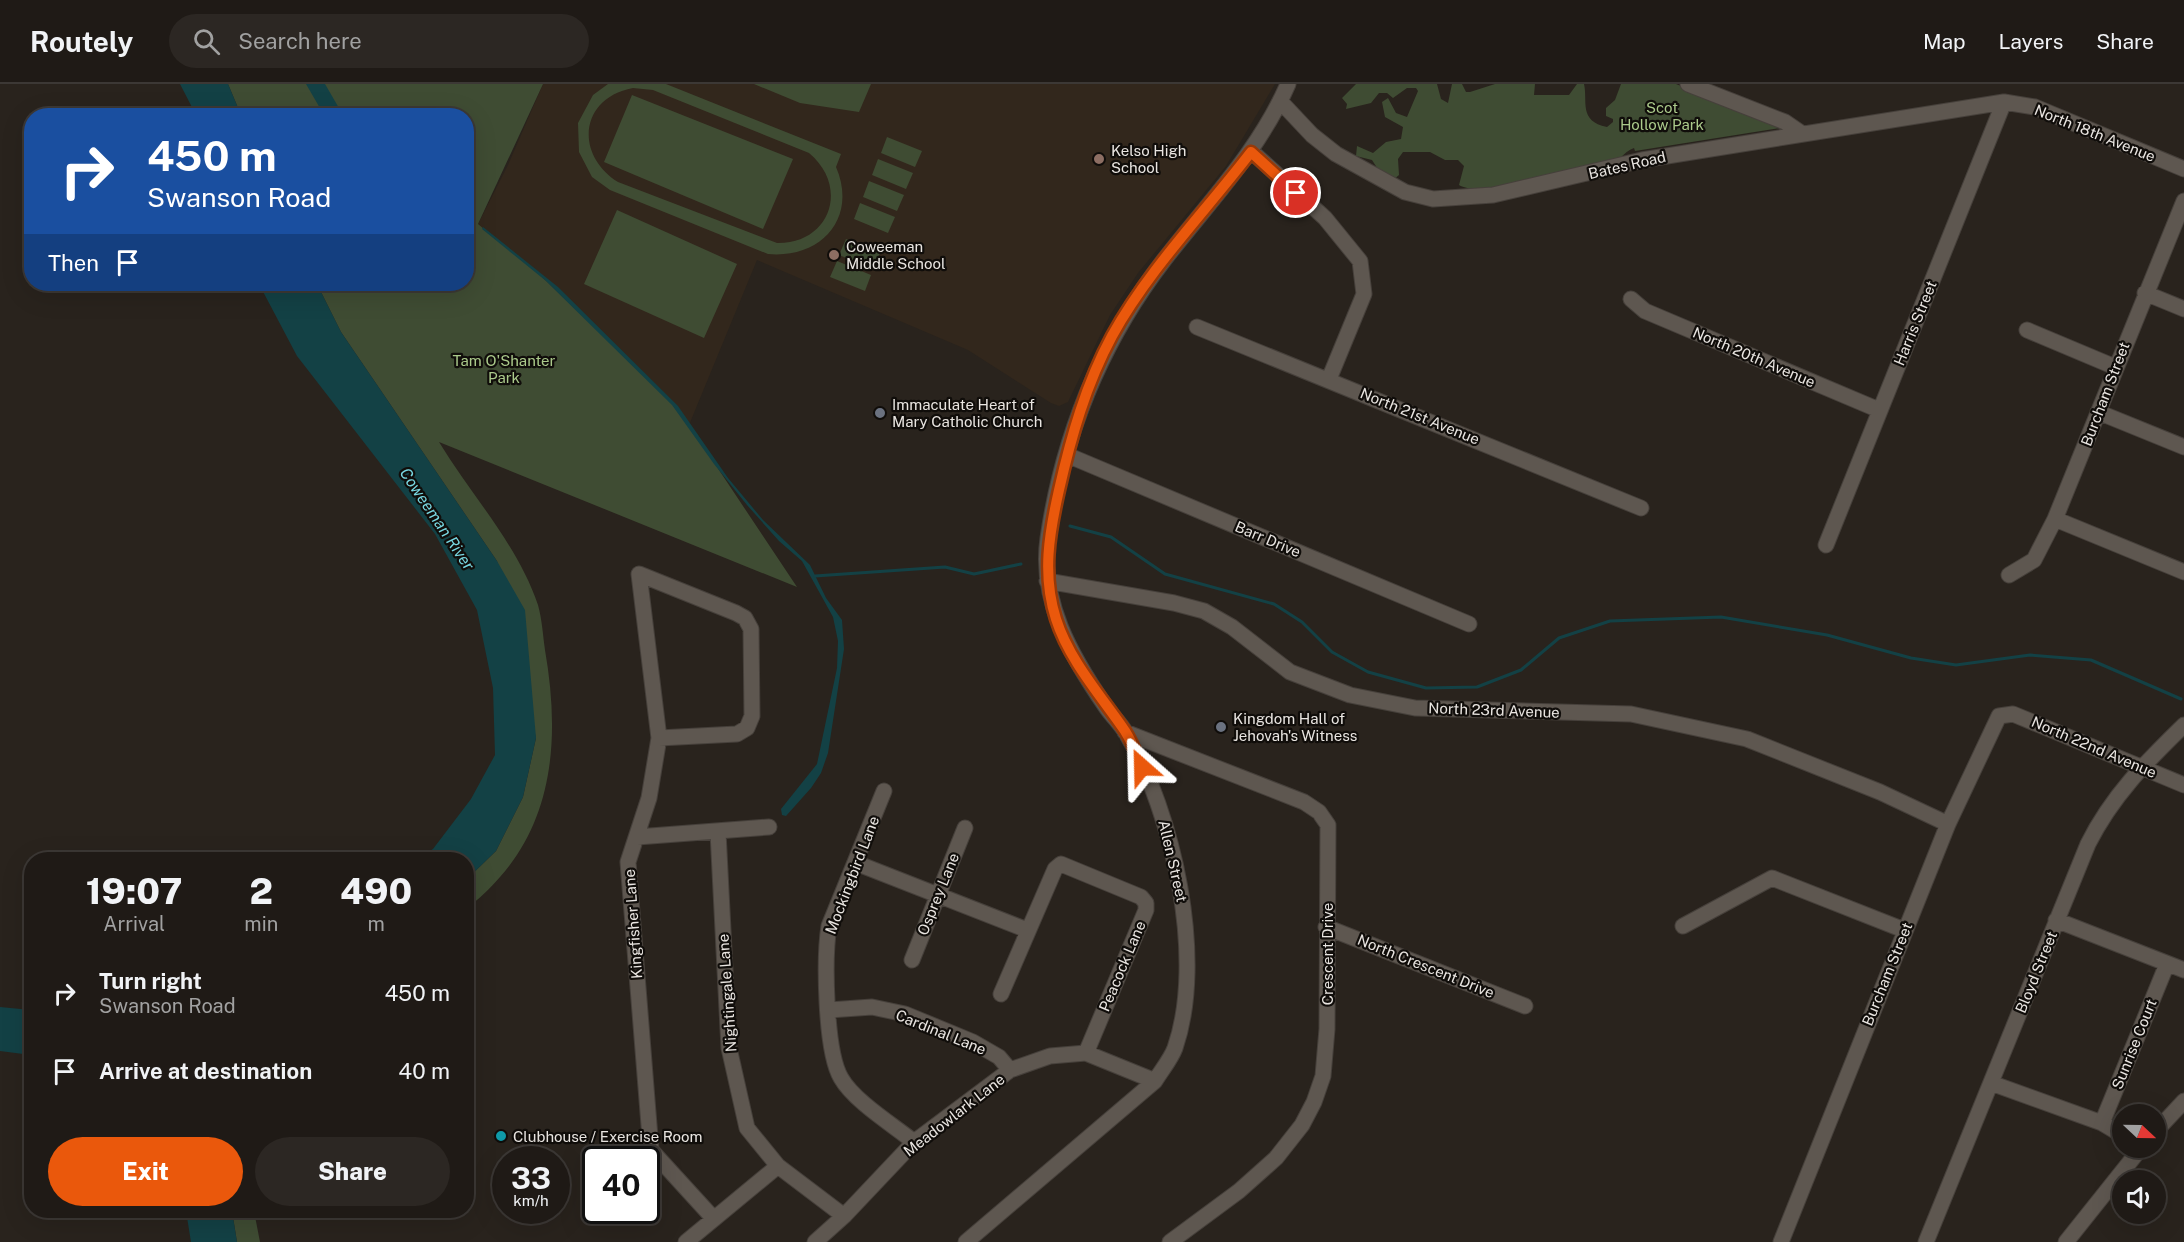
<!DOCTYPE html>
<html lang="en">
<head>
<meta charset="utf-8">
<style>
	body { margin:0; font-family:"Public Sans",sans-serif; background:#2c2723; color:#f1f3f6; height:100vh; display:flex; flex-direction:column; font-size:22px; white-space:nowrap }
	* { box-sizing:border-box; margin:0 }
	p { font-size:20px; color:#a1a1a1 }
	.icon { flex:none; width:33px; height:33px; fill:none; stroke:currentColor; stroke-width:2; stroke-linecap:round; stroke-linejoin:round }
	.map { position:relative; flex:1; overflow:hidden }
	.drawer { position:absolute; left:24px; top:768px; width:450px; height:366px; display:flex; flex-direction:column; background:#1f1a16; border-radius:24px; box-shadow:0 6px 24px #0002,0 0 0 2px #3c3835 }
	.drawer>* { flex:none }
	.top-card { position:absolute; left:24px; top:24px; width:450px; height:183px; border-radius:24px; box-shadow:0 6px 24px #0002,0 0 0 2px #3c3835; background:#1a4fa0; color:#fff; overflow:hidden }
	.needle { width:39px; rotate:112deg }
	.fabs { position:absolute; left:2112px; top:1020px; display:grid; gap:12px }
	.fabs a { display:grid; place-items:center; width:54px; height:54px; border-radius:50%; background:#1f1a16; box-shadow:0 6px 24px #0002,0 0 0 2px #3c3835; font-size:30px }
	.speed { position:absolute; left:492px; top:1062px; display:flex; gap:12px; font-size:30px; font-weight:700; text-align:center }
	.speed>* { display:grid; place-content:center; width:78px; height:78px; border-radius:50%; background:#1f1a16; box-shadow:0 6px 24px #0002,0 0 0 2px #3c3835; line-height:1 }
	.speed small { font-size:15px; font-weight:400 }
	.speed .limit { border:3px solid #111; border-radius:9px; background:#fff; color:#111 }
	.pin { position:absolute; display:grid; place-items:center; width:51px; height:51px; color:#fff; margin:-26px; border:3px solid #fff; border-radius:50%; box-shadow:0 2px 6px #0007 }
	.me { position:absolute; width:66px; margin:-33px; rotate:335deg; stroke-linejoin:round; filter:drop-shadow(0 0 4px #0008) }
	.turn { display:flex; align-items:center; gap:21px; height:126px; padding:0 24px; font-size:27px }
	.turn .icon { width:78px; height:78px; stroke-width:2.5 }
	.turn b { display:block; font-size:42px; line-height:51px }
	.then { display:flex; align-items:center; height:57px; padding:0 24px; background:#0003; gap:12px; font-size:22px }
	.eta { display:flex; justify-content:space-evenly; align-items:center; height:102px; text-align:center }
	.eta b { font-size:36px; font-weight:800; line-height:42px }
	.button { display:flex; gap:12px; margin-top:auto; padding:12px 24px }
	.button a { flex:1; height:69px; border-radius:36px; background:#ea580c; color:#fff; font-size:24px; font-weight:800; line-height:69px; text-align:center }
	.button a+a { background:#2c2723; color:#f1f3f6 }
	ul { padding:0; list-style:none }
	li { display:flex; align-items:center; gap:18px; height:78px; padding:0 24px }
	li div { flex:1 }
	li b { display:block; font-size:22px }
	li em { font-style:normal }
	header { display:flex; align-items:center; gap:36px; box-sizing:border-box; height:84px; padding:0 30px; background:#1f1a16; border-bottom:2px solid #3c3835 }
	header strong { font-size:28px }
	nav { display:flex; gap:33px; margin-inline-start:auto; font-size:21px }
	.search { width:420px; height:54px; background:#2c2723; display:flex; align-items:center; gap:15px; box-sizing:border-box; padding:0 21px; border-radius:33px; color:#a1a1a1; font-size:22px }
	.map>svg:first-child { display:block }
	.built { fill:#32271c }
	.green { fill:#3f4c33; fill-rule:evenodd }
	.water { fill:#134145 }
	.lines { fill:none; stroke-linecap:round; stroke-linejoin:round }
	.stream { stroke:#134145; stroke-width:3 }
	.minor-casing { stroke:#46403b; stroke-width:17 }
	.minor { stroke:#5e5750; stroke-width:15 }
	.route-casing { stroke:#983908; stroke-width:15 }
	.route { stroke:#ea580c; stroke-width:10 }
	.education-dot { fill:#8d6e63; stroke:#100d0a; stroke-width:2 }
	.worship-dot { fill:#6b7280; stroke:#100d0a; stroke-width:2 }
	.culture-dot { fill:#0f9aa8; stroke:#100d0a; stroke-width:2 }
	.labels { text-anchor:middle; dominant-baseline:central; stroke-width:4.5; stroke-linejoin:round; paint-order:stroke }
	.park-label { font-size:15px; fill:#abca8b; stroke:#100d0a }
	.street-label { font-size:15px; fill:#e9e5e1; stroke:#100d0a }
	.poi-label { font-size:15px; fill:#e9e5e1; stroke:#100d0a; text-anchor:start }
	.water-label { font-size:16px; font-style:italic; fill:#78d7e1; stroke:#100d0a }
</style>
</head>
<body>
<header>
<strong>Routely</strong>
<div class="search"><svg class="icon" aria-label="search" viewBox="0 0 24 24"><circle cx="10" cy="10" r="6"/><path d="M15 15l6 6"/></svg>Search here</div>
<nav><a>Map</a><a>Layers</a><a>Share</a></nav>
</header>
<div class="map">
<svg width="2184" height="1158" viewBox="0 0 2184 1158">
	<rect width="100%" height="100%" fill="#29231d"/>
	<!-- built -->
	<path class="built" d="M 543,0 L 1275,0 L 1226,82 L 1138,189 L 1110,231 L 1068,318 L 1059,322 L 1051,319 L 968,266 L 757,176 L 689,341 L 510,167 L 478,140 L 508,81 Z"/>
	<!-- green -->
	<path class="green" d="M 228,0 L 543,0 L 478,140 L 541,192 L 667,313 L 689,341 L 797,503 L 439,358 C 471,411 518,461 538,521 C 542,535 543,552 545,566 C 559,646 556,730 500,793 C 489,805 480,815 467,823 L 467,795 L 496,767 L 523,713 L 536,654 L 497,477 L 341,248 L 317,200 L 466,200 L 466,32 L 241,31 Z
		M 608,0 L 666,0 L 841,70 L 836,83 C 858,134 821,175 768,170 L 610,106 L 592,93 L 579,68 L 578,39 L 593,11 ZM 633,4 L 653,6 L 809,69 C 850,103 830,160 777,159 L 618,98 C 574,70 580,14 633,4 Z
		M 754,0 L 871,0 L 859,28 L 800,19 Z
		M 1356,0 L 1437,0 L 1441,15 L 1448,19 L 1452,0 L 1462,0 L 1466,8 L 1470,8 L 1495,0 L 1535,0 L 1534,11 L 1569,11 L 1577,0 L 1584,0 C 1588,17 1578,37 1607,43 L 1613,38 L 1613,35 L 1606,32 L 1606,24 L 1615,16 L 1621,0 L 1676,0 L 1777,40 L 1780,44 L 1635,67 L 1634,64 C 1623,68 1618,79 1609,83 C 1587,93 1477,114 1459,101 L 1464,82 L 1458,76 L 1445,76 L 1430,68 L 1403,68 L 1398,75 L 1399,91 L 1393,96 L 1381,90 L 1372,76 L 1356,72 L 1357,62 L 1373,69 L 1386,58 L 1401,55 L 1403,43 L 1385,33 L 1382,18 L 1388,14 L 1396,29 L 1407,33 L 1418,7 L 1416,4 L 1407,4 L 1393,14 L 1387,9 L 1379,9 L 1371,19 L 1346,25 L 1347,20 L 1342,14 Z
		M 632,11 L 793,75 L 763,145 L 604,78 Z
		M 887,53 L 922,67 L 915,83 L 881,69 Z
		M 878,75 L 913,89 L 906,105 L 872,91 Z
		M 869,97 L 904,111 L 897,127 L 863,113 Z
		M 860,119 L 895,133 L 888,149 L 854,135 Z
		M 617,126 L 737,180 L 704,254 L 584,200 Z
		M 846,155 L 880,169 L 874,185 L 839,171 Z
		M 837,177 L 871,191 L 865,207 L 830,193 Z
		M 232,1127 L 254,1127 L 260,1158 L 237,1158 Z"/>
	<!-- water -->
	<path class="water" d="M 180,0 L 228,0 L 241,31 L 196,31 Z
		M 306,0 L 325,0 L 343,31 L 324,31 Z
		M 483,143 L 558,203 L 678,322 L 728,394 L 763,436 L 810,481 L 826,514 L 842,536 L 844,565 L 828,669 L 821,689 L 811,704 L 786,732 L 782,731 L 781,725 L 817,680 L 837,584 L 838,557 L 833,533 L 802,477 L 779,457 L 747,421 L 714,380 L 672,321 L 546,197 L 482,145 Z
		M 259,200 L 317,200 L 341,248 L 497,477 L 525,526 L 536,654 L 523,713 L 496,767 L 467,795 L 466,776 L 416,775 L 433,765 L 471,715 L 495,671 L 493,604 L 477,526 L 435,450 L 297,272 Z
		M 0,923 L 31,926 L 31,971 L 0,967 Z
		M 186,1127 L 232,1127 L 237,1158 L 191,1158 Z"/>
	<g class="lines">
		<!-- stream -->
		<path class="stream" d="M 1070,442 L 1111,453 L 1165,490 L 1274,520 L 1302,538 L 1332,568 L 1368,588 L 1426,604 L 1477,603 L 1521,586 L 1559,554 L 1610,537 L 1721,533 L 1827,551 L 1911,574 L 1956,581 L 2030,571 L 2091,576 L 2181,615
			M 815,492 L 945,483 L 974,490 L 1021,480"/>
		<!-- minor casing -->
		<g class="minor-casing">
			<path id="minor" d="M 1688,0 L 1785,38 L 1801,49
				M 1280,17 L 1312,51 L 1336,70 L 1405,108 L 1433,115 L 1493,111 L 1642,76 L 2004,18 L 2035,23 L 2184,85
				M 1251,67 L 1325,134 L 1360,177 L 1364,210 L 1329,295
				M 2145,209 L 2184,225
				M 1631,215 L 1645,227 L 1879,326
				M 1197,243 L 1641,424
				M 2027,246 L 2115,283
				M 2098,328 L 2184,363
				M 1067,371 L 1469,540
				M 2055,435 L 2184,488
				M 1826,461 L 2004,18
				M 2009,491 L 2034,476 L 2055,435 L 2184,117
				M 1047,497 L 1174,519 L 1204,527 L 1232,543 L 1290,588 L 1350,611 L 1415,624 L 1631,630 L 1747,655 L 1880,708 L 1948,740
				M 1125,648 L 1304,718 L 1319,728 L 1328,741 L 1327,945 L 1323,992 L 1314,1018 L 1302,1041 L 1276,1074 L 1239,1107 L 1170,1158
				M 659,654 L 737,650 L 747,644 L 752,632 L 751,545 L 745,534 L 736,529 L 639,490 L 659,654 L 649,714 L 628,778 L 651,1066 L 714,1135
				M 884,707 L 829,842 C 824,873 825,967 841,994 C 854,1017 893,1041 914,1058
				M 718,748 L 729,964 L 747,1044 L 778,1082 L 844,1132
				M 637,753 L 769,743
				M 856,779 L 1027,846
				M 2056,836 L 2184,886
				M 1683,842 L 1772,794 L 1904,846
				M 1326,843 L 1525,922
				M 912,876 L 965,744
				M 1001,910 L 1055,785 L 1061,780 L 1141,813 L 1146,819 L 1146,826 L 1086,969
				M 829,926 L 872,923 L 905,930 L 973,958 L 999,973 L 1010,986
				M 1991,999 L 2102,1039 L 2122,1051
				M 2102,1039 L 2167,880
				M 2156,1047 L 2184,1017
				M 686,1158 L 778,1082
				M 815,1158 L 844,1132 L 914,1058 L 1010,986 L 1050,972 L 1086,969 L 1155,997
				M 966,1158 L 1155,997 C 1161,987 1171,975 1175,964 C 1206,874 1173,729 1126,649 C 1120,639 1112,632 1106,623 C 1071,572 1039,517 1048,454 C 1063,351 1101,258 1164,176 C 1208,119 1259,67 1288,0
				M 1781,1158 L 1948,740 L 1999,632 L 2013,630 L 2184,701
				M 1926,1158 L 2088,760 C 2112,712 2146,678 2184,641
				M 2066,1158 L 2141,1064"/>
		</g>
		<!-- minor -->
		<use href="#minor" class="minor"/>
	</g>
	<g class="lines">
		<!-- route casing -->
		<g class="route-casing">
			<path id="route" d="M 1142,683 C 1137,671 1132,658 1125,647 C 1101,612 1069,576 1056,535 C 1042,491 1049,450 1059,406 C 1071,353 1086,300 1112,252 C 1149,185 1205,128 1251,68 L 1296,109"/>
		</g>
		<!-- route -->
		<use href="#route" class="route"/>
	</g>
	<!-- markers -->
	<g class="education-dot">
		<circle cx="1099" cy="75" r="6"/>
		<circle cx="834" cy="171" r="6"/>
	</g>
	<g class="worship-dot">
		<circle cx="880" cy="329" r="6"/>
		<circle cx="1221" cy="643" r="6"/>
	</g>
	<circle class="culture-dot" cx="501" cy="1052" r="6"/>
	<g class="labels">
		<!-- park labels -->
		<g class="park-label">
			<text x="1662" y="23">Scot<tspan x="1662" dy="17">Hollow Park</tspan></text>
			<text x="504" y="276">Tam O'Shanter<tspan x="504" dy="17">Park</tspan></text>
		</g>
		<!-- street labels -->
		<g class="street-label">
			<text transform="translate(2095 49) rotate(22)">North 18th Avenue</text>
			<text transform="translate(1627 81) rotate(-13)">Bates Road</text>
			<text transform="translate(1915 239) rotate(-68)">Harris Street</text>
			<text transform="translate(1754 273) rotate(23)">North 20th Avenue</text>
			<text transform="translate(2105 310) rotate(-69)">Burcham Street</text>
			<text transform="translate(1420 332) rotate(22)">North 21st Avenue</text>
			<text transform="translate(1268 455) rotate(23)">Barr Drive</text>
			<text transform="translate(1494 626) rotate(2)">North 23rd Avenue</text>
			<text transform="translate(2094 663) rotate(23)">North 22nd Avenue</text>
			<text transform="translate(1173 777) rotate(77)">Allen Street</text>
			<text transform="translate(852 791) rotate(-69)">Mockingbird Lane</text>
			<text transform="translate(938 810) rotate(-68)">Osprey Lane</text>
			<text transform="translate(633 840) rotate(-94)">Kingfisher Lane</text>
			<text transform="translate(1327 870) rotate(-90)">Crescent Drive</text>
			<text transform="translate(1122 882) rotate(-67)">Peacock Lane</text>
			<text transform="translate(1426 882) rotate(22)">North Crescent Drive</text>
			<text transform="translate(2036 888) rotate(-68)">Bloyd Street</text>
			<text transform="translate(1887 890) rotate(-68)">Burcham Street</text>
			<text transform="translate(727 909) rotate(-94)">Nightingale Lane</text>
			<text transform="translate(941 948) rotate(22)">Cardinal Lane</text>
			<text transform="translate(2134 960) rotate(-68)">Sunrise Court</text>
			<text transform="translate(954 1031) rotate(-38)">Meadowlark Lane</text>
		</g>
		<!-- poi labels -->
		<g class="poi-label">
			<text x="1111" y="66">Kelso High<tspan x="1111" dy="17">School</tspan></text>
			<text x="846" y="162">Coweeman<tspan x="846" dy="17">Middle School</tspan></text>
			<text x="892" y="320">Immaculate Heart of<tspan x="892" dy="17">Mary Catholic Church</tspan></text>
			<text x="1233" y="634">Kingdom Hall of<tspan x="1233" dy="17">Jehovah's Witness</tspan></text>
			<text x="513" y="1052">Clubhouse / Exercise Room</text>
		</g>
		<!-- water labels -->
		<g class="water-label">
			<text transform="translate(437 435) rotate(56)">Coweeman River</text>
		</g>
	</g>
</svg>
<div class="fabs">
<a><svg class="needle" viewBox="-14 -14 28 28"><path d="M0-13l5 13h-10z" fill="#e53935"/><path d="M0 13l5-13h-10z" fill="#a1a1a1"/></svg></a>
<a><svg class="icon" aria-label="sound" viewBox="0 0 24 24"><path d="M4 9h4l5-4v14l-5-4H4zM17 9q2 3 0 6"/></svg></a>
</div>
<div class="speed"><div>33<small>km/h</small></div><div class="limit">40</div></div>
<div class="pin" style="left:1296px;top:109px;background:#d93025"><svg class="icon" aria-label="arrive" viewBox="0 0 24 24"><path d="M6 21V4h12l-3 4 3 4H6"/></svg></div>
<svg class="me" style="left:1142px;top:683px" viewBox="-20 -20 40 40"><path d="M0-17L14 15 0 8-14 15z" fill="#ea580c" stroke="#fff" stroke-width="4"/></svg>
<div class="top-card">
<div class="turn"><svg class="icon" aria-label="right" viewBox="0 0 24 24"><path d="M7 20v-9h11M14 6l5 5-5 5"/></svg><div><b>450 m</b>Swanson Road</div></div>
<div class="then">Then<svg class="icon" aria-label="arrive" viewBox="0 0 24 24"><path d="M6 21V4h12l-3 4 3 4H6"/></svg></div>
</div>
<section class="drawer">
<div class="eta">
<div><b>19:07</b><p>Arrival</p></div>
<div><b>2</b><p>min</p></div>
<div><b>490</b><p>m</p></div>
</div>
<ul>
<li><svg class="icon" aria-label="right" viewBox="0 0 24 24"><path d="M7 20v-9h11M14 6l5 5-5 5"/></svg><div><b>Turn right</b><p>Swanson Road</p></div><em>450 m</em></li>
<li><svg class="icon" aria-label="arrive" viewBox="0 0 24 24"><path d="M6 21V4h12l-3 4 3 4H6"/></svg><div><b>Arrive at destination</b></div><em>40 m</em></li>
</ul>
<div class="button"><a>Exit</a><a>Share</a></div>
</section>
</div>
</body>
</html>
